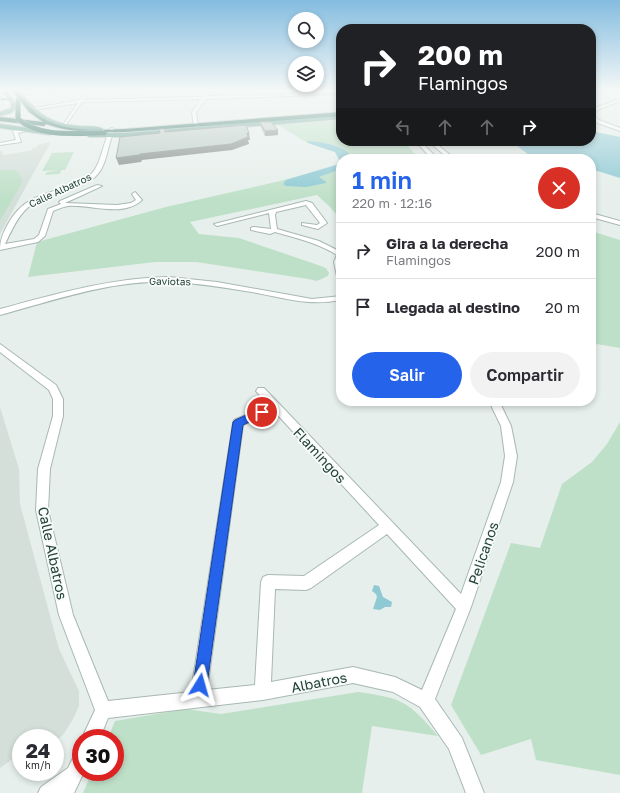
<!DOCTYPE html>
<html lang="es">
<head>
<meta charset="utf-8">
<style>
	body { margin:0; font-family:"Golos Text",sans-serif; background:#f2f2f3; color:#2b2b33; height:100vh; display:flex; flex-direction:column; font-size:15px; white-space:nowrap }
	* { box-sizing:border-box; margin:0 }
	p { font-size:13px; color:#7c7c81 }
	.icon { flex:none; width:22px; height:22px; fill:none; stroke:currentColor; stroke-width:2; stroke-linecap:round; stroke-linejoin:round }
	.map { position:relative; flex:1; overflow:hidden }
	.details { position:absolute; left:336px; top:154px; width:260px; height:252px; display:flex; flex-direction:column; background:#fff; border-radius:16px; box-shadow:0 2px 6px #0003 }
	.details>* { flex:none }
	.guide { position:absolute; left:336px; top:24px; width:260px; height:122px; border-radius:16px; box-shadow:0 2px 6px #0003; background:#202124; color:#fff; overflow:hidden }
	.tools { position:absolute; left:288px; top:12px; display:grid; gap:8px }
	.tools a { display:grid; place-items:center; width:36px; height:36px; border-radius:50%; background:#fff; box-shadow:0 2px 6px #0003; font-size:20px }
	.speed { position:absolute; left:12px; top:729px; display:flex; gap:8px; font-size:20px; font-weight:700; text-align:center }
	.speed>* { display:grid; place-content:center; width:52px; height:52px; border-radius:50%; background:#fff; box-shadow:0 2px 6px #0003; line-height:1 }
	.speed small { font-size:10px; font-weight:400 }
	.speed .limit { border:6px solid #d22; background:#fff; color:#111 }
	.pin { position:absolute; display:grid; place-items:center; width:34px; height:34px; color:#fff; margin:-17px; border:2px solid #fff; border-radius:50%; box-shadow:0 1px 4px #0007 }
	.me { position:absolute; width:44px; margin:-22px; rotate:8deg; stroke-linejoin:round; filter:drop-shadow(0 0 3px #0008) }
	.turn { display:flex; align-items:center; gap:14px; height:84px; padding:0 16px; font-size:18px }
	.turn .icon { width:52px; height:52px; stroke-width:2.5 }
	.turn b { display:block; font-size:28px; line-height:34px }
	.lanes { display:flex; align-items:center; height:38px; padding:0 16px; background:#0003; justify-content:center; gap:20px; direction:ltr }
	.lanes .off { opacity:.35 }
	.round { display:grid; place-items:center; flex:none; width:42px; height:42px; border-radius:21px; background:#f2f2f3 }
	.headline { display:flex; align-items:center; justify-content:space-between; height:68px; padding:0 16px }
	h1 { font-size:24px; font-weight:600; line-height:30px; color:#2563eb }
	.cta { display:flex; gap:8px; margin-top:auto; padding:8px 16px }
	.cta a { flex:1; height:46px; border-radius:24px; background:#2563eb; color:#fff; font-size:16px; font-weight:600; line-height:46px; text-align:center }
	.cta a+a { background:#f2f2f3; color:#2b2b33 }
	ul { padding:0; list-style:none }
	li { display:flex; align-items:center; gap:12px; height:56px; padding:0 16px; border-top:1px solid #e1e1e2 }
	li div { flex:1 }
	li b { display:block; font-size:15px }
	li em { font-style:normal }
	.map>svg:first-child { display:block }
	.built { fill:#d4dfda }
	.green { fill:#bfe0c8 }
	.water { fill:#8ec9d4 }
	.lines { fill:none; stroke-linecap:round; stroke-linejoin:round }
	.minor-casing { stroke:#a8b8b2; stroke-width:2 }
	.major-casing { stroke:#c2cac8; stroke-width:2 }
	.highway-casing { stroke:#c2cac8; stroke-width:2 }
	.minor { fill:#fff; fill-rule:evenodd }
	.major { fill:#6aa596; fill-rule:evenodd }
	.highway { fill:#2f6f62; fill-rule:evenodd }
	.highway-bridge-casing { stroke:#c2cac8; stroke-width:5.5; stroke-linecap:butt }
	.highway-bridge { stroke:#2f6f62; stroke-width:5 }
	.wall { fill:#a1aea9 }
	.shaded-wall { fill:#838d89 }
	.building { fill:#bbcac4; stroke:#838d89 }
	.route { fill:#2563eb; stroke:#184099 }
	.labels { text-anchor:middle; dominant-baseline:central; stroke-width:3.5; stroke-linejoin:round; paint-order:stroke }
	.far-street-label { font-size:10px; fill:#24423a; stroke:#f7fbf9 }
	.near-street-label { font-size:14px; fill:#24423a; stroke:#f7fbf9 }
</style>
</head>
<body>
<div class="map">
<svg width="620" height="793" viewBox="0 0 620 793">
	<rect width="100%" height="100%" fill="#e6efeb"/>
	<!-- built -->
	<path class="built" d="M 51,142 L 39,163 L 0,234 L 0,151 L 2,151 L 3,155 L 5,155 L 33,150 L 32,148 L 38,147 L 37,145 Z
		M 0,407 L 19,469 L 20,504 L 59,649 L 79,691 L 79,706 L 73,719 L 63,735 L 55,741 L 55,738 L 21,738 L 21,753 L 0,768 Z"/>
	<!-- green -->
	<path class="green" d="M 341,120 L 341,141 L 404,141 L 419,159 L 341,159 L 341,220 L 330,207 L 317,195 L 190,222 L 199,234 L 239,238 L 318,265 L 326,268 L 329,273 L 328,276 L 317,281 L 308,279 L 196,262 L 155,262 L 28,277 L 37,242 L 166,207 L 280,181 L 336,166 L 340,161 L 335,152 L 308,143 L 278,125 Z
		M 74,152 L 65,170 L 61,170 L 60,174 L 45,175 L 47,172 L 59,170 L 42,171 L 52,153 Z
		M 0,170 L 16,170 L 23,181 L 0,221 Z
		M 591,231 L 620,240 L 620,348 L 591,343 Z
		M 620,422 L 620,775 L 536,760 L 531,739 L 481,755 L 451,705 L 511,543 L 540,548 L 562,484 L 592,462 L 607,444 Z
		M 358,692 C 403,698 409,702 438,736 L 372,726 L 362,793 L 83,793 L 92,772 L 115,772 L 115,738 L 108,738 L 115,721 L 186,709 L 221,714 Z"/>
	<!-- water -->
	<path class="water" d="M 591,131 L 620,137 L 620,178 L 591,169 L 591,159 L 534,159 L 511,141 L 591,141 Z
		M 307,141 C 321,142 346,145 354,159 L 341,159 L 341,171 L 335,171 L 319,177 L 326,182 L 326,183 L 306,187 L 286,186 L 283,184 L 286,180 L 339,164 L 340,161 L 335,152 L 308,143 Z
		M 374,585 L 379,586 L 383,597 L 392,602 L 391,607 L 385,607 L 380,610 L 373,609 L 377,597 L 376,594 L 372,591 Z"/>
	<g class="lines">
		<!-- minor casing -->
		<g class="minor-casing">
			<path id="minor" d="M 52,89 L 61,89 L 21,95 L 19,94 Z
				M 73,89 L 81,89 L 53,94 L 51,93 Z
				M 119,89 L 135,89 L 85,92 L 87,91 Z
				M 210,89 L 211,91 L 147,91 L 149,90 Z
				M 0,92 L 6,96 L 6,98 L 0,100 L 0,98 L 2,97 L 0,95 Z
				M 206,93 L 209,94 L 207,96 L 340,94 L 206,99 L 196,112 L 198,127 L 196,128 L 194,127 L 192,112 L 201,99 L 82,102 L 65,126 L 63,125 L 78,103 L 32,110 L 30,109 L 80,100 L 84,96 L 86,97 L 84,100 L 203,97 Z
				M 620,99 L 620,101 L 597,110 L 593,115 L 599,120 L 620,128 L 620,131 L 595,122 L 591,117 L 591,112 L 595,108 Z
				M 111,128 L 115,129 C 107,143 108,166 95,177 C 87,184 76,187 67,190 C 27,203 23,206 5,244 L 34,239 L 39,235 L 48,209 L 61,204 L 59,202 L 60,201 L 97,185 L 102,186 L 65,203 L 117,205 L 131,203 L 136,200 L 132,194 L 135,192 L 142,200 C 123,218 90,204 68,206 C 62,207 58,209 53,211 L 45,236 L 38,242 L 0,250 C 0,240 3,233 8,224 C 29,186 61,197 90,175 C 101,167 103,141 111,128 Z
				M 25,129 L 27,131 L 18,133 L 21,142 L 0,145 L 0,143 L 16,140 L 13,131 Z
				M 407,141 L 420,141 L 437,158 L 432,159 L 417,143 L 407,143 Z
				M 428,141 L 433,141 L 455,159 L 449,159 Z
				M 306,201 L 312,203 L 327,223 L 318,229 L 302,225 L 302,223 L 317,225 L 320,223 L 306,205 L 276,212 L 275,215 L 277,229 L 319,241 L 341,252 L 341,278 L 337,276 L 334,262 L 337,255 C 318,243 296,238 275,232 L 270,234 L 251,230 L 251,228 L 253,227 L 271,229 L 269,213 L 217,226 L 214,224 Z
				M 591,213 L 620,221 L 620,225 L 591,217 Z
				M 169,277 L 217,282 L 312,299 L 341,296 L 341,300 C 309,306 288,299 257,293 C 228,288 199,283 170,282 C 111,280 56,300 0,315 L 0,309 C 56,294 110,278 169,277 Z
				M 0,344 L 56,385 L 63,399 L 63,416 L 50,469 L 48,510 L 73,615 L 108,701 L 191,692 L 233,423 L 234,420 L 268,405 L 256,391 L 258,388 L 264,388 L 461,594 L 501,482 L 505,456 L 501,426 L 489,401 L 499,401 L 511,426 L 517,456 L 513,482 L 471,607 L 435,699 L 462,738 L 484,793 L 466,793 L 449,749 L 420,707 L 393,692 L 353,683 L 263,700 L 108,718 L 100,738 L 82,738 L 95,710 L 59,615 L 36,510 L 38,469 L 53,416 L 53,399 L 49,390 L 0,352 ZM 274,411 L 379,525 L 304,576 L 268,575 L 263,577 L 261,582 L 255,685 L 207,690 L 243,425 ZM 387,534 L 456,609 L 422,690 L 395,677 L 353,667 L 271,682 L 275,589 L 306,590 L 311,588 Z
				M 81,751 L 81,772 L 84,772 L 74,793 L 38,793 L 41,787 L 68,768 L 75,754 Z"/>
		</g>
		<!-- major casing -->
		<g class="major-casing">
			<path id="major" d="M 1,89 L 5,89 L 15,103 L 16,108 L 11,113 L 0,116 L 0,112 L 11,108 L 11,103 Z
				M 14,89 L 18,89 C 38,112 46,123 79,126 C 86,127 97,125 103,129 L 100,131 C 57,128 39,126 14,89 Z
				M 610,89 L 616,89 L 591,96 L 591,94 Z
				M 341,115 L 341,119 L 125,137 L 89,137 L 86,135 L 89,133 L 125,133 Z
				M 0,124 L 50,131 L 53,133 L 50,135 L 0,128 Z"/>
		</g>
		<!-- highway casing -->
		<g class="highway-casing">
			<path id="highway" d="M 11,89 L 15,89 C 23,98 30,109 40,116 C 63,133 99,130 125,129 L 341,112 L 341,116 L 125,132 C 98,133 72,133 46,124 L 44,126 L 0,121 L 0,117 L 43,122 L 29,112 Z
				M 602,89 L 609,89 L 591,94 L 591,92 Z
				M 2,98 L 13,99 L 0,100 Z"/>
		</g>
		<!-- minor -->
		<use href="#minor" class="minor"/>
		<!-- major -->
		<use href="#major" class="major"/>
		<!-- highway -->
		<use href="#highway" class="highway"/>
		<!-- highway-bridge casing -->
		<g class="highway-bridge-casing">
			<path id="highway-bridge" d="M 18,100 L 18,119 C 39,138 78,133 104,133"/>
		</g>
		<!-- highway-bridge -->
		<use href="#highway-bridge" class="highway-bridge"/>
	</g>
	<!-- wall -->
	<path class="wall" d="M 260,122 L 278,130 L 278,135 L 265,136 L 261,127 Z"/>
	<!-- shaded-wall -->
	<path class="shaded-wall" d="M 278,130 L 278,135 L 265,136 L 265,131 Z
		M 247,133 L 249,133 L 250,140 L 248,140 L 249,144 L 232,150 L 142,160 L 141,162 L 119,165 L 116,158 Z"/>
	<!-- building -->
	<path class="building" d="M 260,122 L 271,122 L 278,130 L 265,131 Z
		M 246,125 L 249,133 L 247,133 L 248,137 L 231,144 L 140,154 L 139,155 L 116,158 L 120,137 L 160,133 L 159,129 L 165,129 L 165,132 Z"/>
	<!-- sky -->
	<linearGradient id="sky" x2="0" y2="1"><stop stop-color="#84bce0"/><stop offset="0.45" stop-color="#f4f8f6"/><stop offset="1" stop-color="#f4f8f6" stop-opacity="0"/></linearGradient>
	<rect width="620" height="200" fill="url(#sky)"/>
	<!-- route -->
	<path class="route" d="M 262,408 L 267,412 L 266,414 L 243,425 L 207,685 L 205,690 L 200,692 L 195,690 L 193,685 L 233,422 L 235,420 Z"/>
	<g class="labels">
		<!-- far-street labels -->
		<g class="far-street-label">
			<text transform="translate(60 190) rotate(-25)">Calle Albatros</text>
			<text transform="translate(170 281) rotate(1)">Gaviotas</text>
		</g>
		<!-- near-street labels -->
		<g class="near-street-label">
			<text transform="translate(320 455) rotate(47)">Flamingos</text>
			<text transform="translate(53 553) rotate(78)">Calle Albatros</text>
			<text transform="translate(483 553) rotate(-71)">Pelicanos</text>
			<text transform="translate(319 682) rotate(-11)">Albatros</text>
		</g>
	</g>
</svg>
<div class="tools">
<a><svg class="icon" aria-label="search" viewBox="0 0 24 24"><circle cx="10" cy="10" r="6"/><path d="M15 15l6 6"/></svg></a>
<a><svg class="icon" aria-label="layers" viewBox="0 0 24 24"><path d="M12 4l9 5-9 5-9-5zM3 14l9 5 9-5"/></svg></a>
</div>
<div class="speed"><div>24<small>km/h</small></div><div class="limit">30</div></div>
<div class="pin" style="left:262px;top:412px;background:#d93025"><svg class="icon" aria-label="arrive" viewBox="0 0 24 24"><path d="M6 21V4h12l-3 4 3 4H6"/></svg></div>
<svg class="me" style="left:200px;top:685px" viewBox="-20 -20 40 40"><path d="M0-17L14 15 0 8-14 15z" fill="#2563eb" stroke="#fff" stroke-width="4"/></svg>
<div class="guide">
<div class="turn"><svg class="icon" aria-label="right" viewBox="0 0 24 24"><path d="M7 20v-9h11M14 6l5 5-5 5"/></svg><div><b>200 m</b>Flamingos</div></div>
<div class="lanes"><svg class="icon off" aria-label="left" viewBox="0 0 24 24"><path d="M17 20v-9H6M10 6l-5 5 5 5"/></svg><svg class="icon off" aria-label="ahead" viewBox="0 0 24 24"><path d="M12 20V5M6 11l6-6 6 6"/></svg><svg class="icon off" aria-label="ahead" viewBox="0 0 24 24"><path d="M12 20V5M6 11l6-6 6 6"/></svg><svg class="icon" aria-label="right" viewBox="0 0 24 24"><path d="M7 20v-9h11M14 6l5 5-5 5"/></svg></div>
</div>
<section class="details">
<div class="headline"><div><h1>1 min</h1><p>220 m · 12:16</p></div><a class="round" style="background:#d93025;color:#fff"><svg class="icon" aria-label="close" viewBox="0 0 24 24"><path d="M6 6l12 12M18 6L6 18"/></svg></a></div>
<ul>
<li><svg class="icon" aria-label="right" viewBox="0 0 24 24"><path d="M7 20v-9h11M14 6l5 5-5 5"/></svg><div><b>Gira a la derecha</b><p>Flamingos</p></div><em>200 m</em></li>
<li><svg class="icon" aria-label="arrive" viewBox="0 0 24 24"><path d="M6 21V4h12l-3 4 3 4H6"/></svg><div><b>Llegada al destino</b></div><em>20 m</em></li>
</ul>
<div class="cta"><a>Salir</a><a>Compartir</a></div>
</section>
</div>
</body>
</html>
